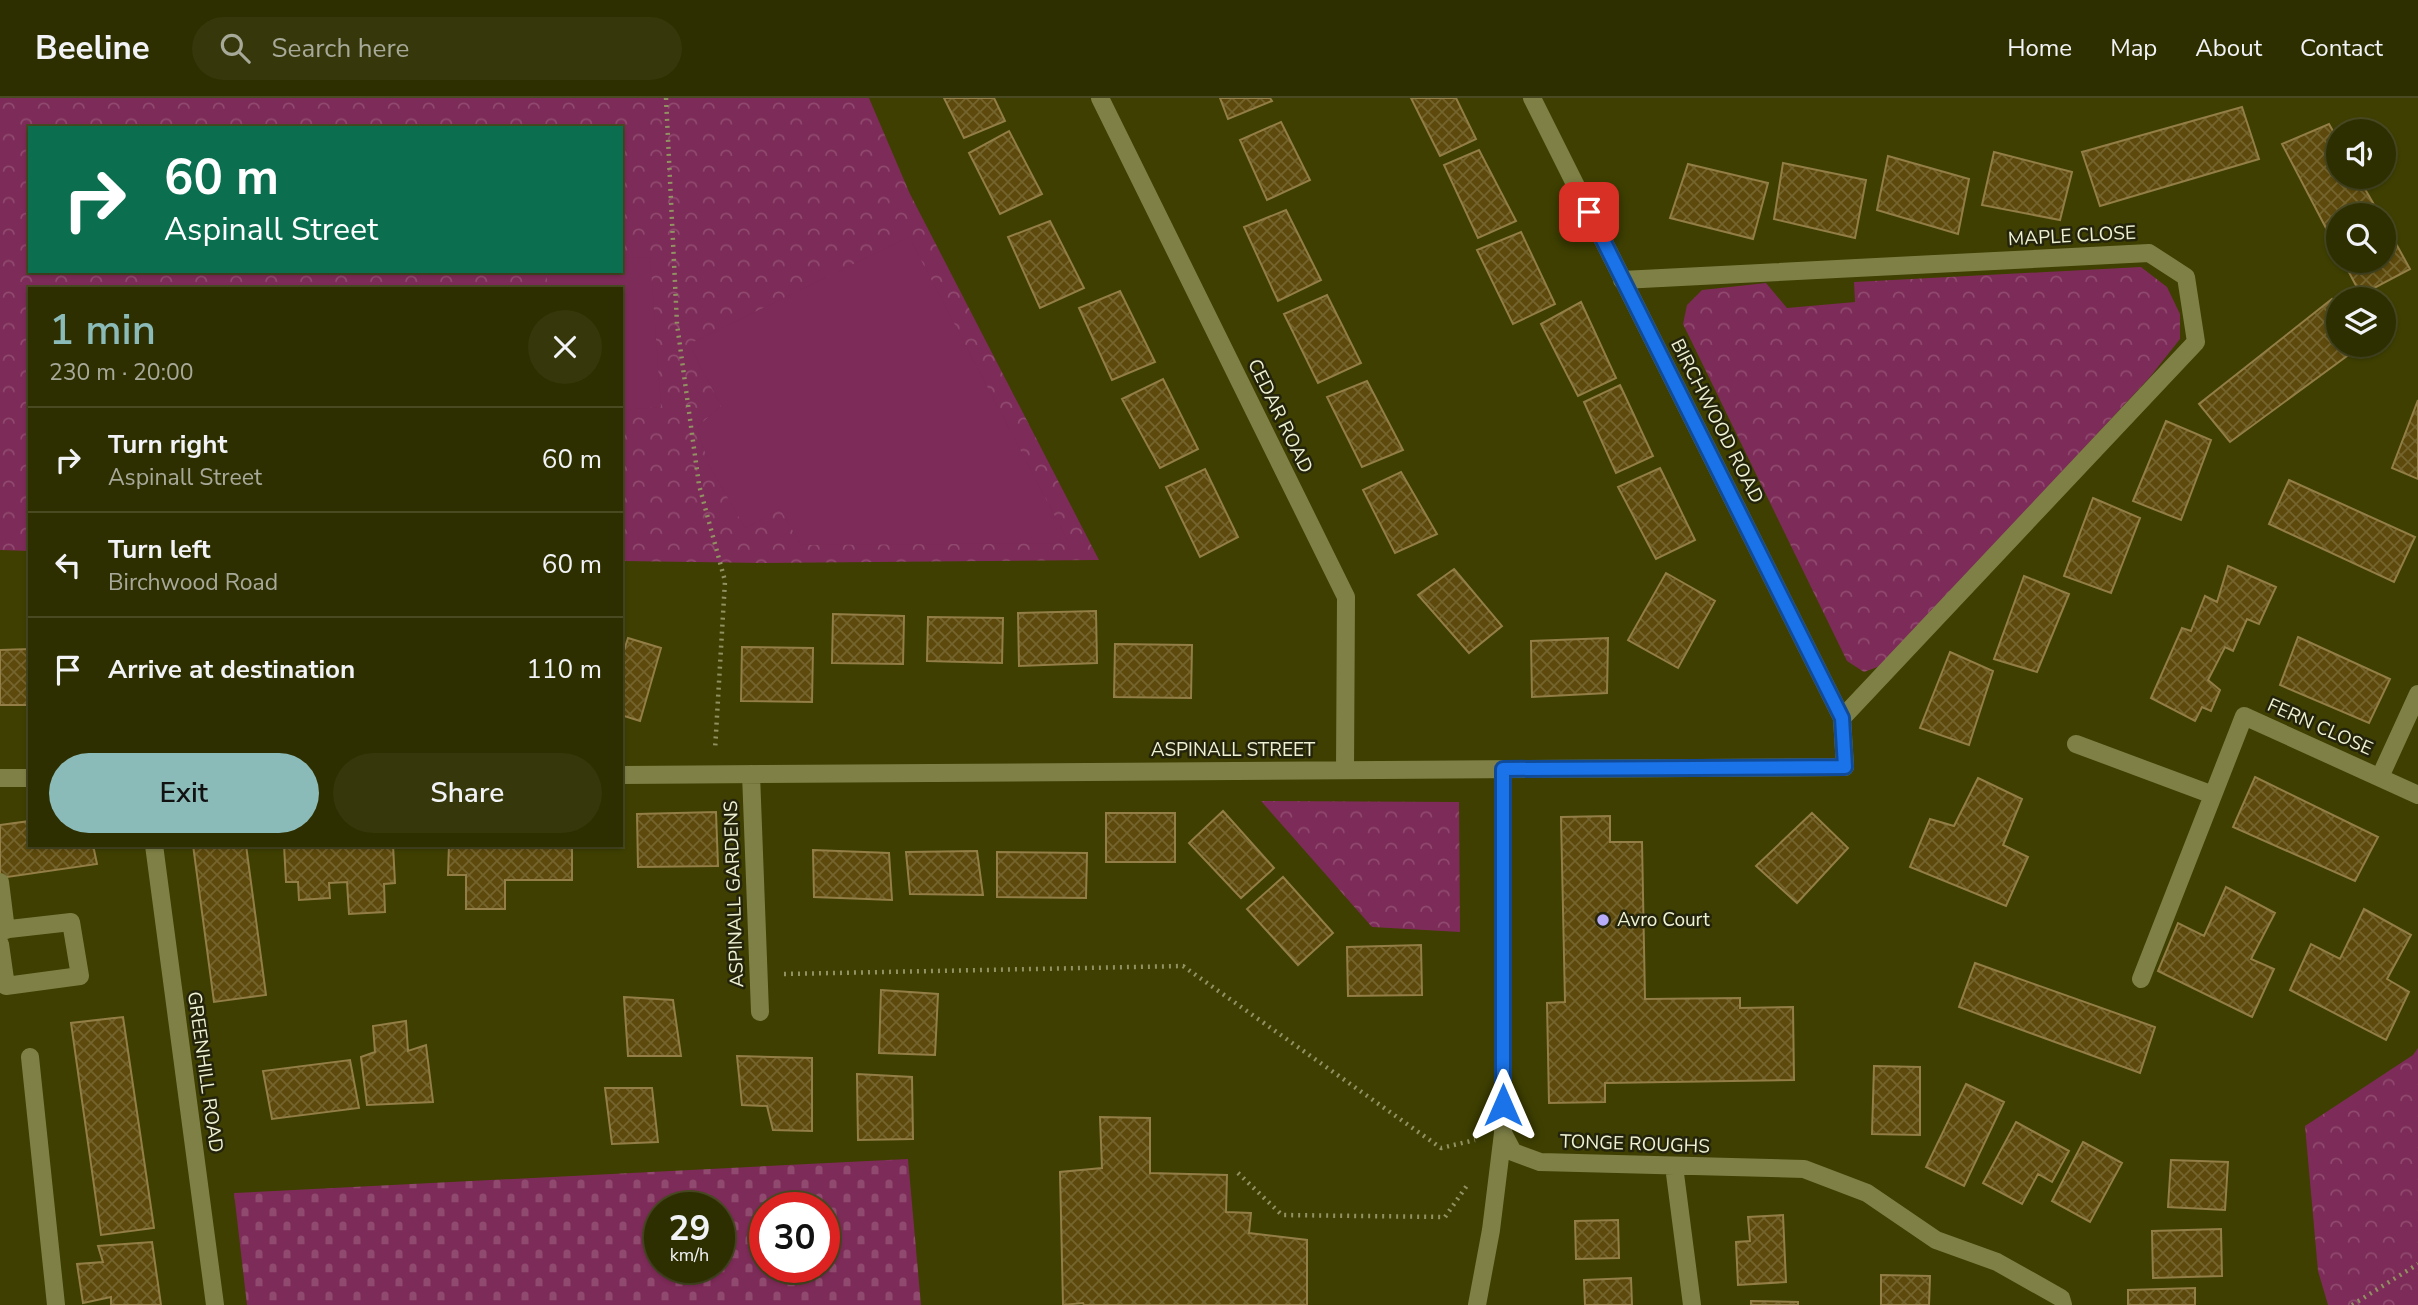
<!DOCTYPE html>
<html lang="en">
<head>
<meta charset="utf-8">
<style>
	body { margin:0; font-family:"Nunito Sans",sans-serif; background:#36370a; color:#f1f3f6; height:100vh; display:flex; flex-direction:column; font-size:26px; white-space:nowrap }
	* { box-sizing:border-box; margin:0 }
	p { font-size:23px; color:#a7a999 }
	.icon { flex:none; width:38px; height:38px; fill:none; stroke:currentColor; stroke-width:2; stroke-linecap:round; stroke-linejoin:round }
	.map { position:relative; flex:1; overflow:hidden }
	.side { position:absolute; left:28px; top:189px; width:595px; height:560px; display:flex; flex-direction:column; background:#2e2f00; border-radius:0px; box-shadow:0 2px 5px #0004,0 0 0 2px #494a22 }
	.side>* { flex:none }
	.hud { position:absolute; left:28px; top:28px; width:595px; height:147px; border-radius:0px; box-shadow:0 2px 5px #0004,0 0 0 2px #494a22; background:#0b6e4f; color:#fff; overflow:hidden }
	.controls { position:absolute; left:2326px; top:21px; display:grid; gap:14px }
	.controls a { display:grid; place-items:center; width:70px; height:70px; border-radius:50%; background:#2e2f00; box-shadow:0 2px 5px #0004,0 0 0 2px #494a22; font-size:35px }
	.speed { position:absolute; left:644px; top:1094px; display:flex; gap:14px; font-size:35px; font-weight:700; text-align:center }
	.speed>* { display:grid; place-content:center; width:91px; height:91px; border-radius:50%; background:#2e2f00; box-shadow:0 2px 5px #0004,0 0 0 2px #494a22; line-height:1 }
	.speed small { font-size:18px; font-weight:400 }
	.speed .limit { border:10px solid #d22; background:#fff; color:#111 }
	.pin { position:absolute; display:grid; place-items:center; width:60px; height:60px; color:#fff; margin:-30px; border-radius:14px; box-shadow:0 4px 10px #0006 }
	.me { position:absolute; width:77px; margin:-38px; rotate:0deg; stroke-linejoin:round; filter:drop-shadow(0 0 5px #0008) }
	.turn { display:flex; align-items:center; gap:24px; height:147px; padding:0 21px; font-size:32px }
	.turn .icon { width:91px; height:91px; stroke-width:2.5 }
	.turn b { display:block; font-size:49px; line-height:60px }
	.round { display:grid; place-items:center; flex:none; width:74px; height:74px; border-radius:37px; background:#36370a }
	.headline { display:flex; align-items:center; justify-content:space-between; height:119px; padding:0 21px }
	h1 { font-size:42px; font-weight:600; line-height:52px; color:#8bbbb9 }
	.action { display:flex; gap:14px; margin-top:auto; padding:14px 21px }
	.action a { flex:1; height:80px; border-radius:42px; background:#8bbbb9; color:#111; font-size:28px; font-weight:600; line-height:80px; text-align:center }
	.action a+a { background:#36370a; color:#f1f3f6 }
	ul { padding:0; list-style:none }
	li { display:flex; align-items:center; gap:21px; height:105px; padding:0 21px; border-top:2px solid #494a22 }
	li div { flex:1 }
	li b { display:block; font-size:26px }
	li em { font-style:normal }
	header { display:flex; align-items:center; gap:42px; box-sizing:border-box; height:98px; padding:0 35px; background:#2e2f00; border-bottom:2px solid #494a22 }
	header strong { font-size:33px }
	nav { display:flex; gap:38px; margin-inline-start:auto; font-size:24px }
	.search { width:490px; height:63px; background:#36370a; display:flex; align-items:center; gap:18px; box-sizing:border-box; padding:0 24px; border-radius:38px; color:#a7a999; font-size:26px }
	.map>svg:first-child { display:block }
	.cemetery { fill:url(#cemetery-stones); fill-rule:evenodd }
	.park { fill:url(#park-crowns); fill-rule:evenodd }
	.pitch { fill:#7d2b58 }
	.building { fill:url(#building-cross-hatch); stroke:#927e46; stroke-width:2 }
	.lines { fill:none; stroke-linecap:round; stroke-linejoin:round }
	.path { stroke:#919262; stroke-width:4.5; stroke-dasharray:2 5; stroke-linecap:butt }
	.minor { stroke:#7e8046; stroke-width:18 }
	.route-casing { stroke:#114b97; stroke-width:18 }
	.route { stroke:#1a73e8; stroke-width:12 }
	.poi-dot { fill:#b6acf8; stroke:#24240c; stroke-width:2.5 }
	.labels { text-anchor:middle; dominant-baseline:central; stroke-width:5; stroke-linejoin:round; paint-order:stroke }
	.street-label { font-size:19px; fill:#eff1d3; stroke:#24240c }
	.poi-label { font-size:19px; fill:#eff1d3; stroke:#24240c; text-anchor:start }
</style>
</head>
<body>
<header>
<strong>Beeline</strong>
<div class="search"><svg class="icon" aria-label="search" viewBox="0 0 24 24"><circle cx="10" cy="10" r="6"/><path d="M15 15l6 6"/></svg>Search here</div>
<nav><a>Home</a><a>Map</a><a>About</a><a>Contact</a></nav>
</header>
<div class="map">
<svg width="2418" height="1207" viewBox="0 0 2418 1207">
	<defs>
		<pattern id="cemetery-stones" width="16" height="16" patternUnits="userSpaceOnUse" patternTransform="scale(1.75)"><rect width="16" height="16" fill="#7d2b58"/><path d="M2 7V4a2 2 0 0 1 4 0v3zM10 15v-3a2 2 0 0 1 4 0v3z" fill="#904a6f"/></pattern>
		<pattern id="park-crowns" width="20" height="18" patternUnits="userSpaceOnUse" patternTransform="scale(1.75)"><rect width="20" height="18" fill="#7d2b58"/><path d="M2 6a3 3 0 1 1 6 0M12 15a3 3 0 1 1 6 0" fill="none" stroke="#904a6f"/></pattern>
		<pattern id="building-cross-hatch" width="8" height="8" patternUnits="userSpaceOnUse" patternTransform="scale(1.75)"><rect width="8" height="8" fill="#5c490b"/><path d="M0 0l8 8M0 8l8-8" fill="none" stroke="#74642e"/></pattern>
	</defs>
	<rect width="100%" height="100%" fill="#3e3f00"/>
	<!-- cemetery -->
	<path class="cemetery" d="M 908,1061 L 921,1207 L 247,1207 L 234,1095 ZM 660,1110 L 719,1110 L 719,1169 L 660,1169 ZM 765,1110 L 824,1110 L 824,1169 L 765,1169 Z"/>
	<!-- park -->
	<path class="park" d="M 0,0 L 869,0 L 910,96 L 1099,462 L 763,465 L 621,463 L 621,191 L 30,191 L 30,453 L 0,452 ZM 30,30 L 621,30 L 621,173 L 30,173 Z
		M 2141,169 L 2167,189 L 2180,216 L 2180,241 L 2150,279 L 1883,567 L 1864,574 L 1847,563 L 1683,226 L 1687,207 L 1702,192 L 1766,185 L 1787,210 L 1855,204 L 1854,184 Z
		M 1261,703 L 1459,704 L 1460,834 L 1372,829 Z
		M 2418,950 L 2418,1207 L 2328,1207 L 2318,1173 L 2305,1028 L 2413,957 Z"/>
	<!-- pitch -->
	<path class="pitch" d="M 909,139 L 1069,445 L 801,447 L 780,411 L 745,430 L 709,367 L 697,329 L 721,308 L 689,246 Z
		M 650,159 L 661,309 L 621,312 L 621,191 L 548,191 L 546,173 L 621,173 L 621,160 Z"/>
	<!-- building -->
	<path class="building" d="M 944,0 L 994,0 L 1005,23 L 964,40 Z
		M 1220,0 L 1270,0 L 1272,3 L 1228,21 Z
		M 1411,0 L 1456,0 L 1476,41 L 1440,58 Z
		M 2242,9 L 2259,61 L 2100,108 L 2082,54 Z
		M 1281,24 L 1310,82 L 1267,102 L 1240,42 Z
		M 2329,26 L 2338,42 L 2338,79 L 2358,79 L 2380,117 L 2338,117 L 2338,153 L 2282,46 Z
		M 1009,33 L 1042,96 L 1000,116 L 969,55 Z
		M 1479,52 L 1516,123 L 1478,140 L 1444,67 Z
		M 1994,54 L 2072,74 L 2060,122 L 1982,107 Z
		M 1888,58 L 1969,81 L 1958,136 L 1877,112 Z
		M 1783,65 L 1866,82 L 1855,140 L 1774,121 Z
		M 1688,66 L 1768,85 L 1753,141 L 1670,120 Z
		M 1286,112 L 1321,182 L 1278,203 L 1244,129 Z
		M 1050,123 L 1084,190 L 1040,210 L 1008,139 Z
		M 2384,124 L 2410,171 L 2361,197 L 2343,163 L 2384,163 Z
		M 1521,134 L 1555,206 L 1513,226 L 1477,152 Z
		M 1120,193 L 1155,264 L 1112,282 L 1079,210 Z
		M 1327,197 L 1361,265 L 1318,285 L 1284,216 Z
		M 2332,201 L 2338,209 L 2338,247 L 2362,247 L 2230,344 L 2199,306 Z
		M 1581,204 L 1616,280 L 1578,298 L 1541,226 Z
		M 1163,281 L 1198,351 L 1160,370 L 1122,301 Z
		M 1367,283 L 1403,352 L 1362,369 L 1327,299 Z
		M 1620,287 L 1653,358 L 1616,375 L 1584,304 Z
		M 2418,302 L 2418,381 L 2392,370 Z
		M 2166,323 L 2211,342 L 2181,422 L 2133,403 Z
		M 1660,370 L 1695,442 L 1656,461 L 1618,389 Z
		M 1205,371 L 1238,439 L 1200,459 L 1166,389 Z
		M 1401,374 L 1437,436 L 1395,455 L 1363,392 Z
		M 2289,382 L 2415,439 L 2394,484 L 2269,426 Z
		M 2093,400 L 2140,420 L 2111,495 L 2064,478 Z
		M 2228,468 L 2276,489 L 2259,526 L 2247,521 L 2233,553 L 2225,549 L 2208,582 L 2220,592 L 2211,613 L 2202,609 L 2195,623 L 2151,600 L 2182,530 L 2191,533 L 2205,498 L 2217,504 Z
		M 1454,471 L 1502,528 L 1469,555 L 1418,497 Z
		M 1666,475 L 1715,503 L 1678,570 L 1628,542 Z
		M 2024,478 L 2069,496 L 2037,574 L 1994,561 Z
		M 1096,513 L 1097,565 L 1019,568 L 1018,515 Z
		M 833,516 L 904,518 L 903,566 L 832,565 Z
		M 928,519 L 1003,520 L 1002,565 L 927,563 Z
		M 2298,539 L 2390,581 L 2369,625 L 2280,587 Z
		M 628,540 L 661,550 L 640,623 L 621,617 L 621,562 Z
		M 1608,540 L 1607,595 L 1532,599 L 1531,543 Z
		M 1115,546 L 1192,547 L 1191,600 L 1114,599 Z
		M 742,549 L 813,550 L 812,604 L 741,603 Z
		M 30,551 L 30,607 L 0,607 L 0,552 Z
		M 1950,554 L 1993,573 L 1969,647 L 1920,630 Z
		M 2255,679 L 2378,739 L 2355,783 L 2233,729 Z
		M 1978,680 L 2022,701 L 2003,747 L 2028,759 L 2006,808 L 1910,769 L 1930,721 L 1954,728 Z
		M 1223,713 L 1274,770 L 1241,800 L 1189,745 Z
		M 716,714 L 718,768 L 638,769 L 637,716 Z
		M 1106,715 L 1175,715 L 1175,764 L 1106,764 Z
		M 1812,715 L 1848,750 L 1797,805 L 1756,768 Z
		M 1610,718 L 1610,744 L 1642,744 L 1645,901 L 1740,900 L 1740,910 L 1793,909 L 1794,982 L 1605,985 L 1605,1004 L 1549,1005 L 1547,905 L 1565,904 L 1561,719 Z
		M 30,723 L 30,747 L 93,747 L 97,766 L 0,780 L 0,727 Z
		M 193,747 L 246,747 L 266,897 L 214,904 Z
		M 284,747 L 393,747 L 395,785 L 384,786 L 385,814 L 349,816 L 347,784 L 329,785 L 330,800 L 299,802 L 298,784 L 286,784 Z
		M 449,747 L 572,747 L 572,782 L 505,782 L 505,811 L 466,811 L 466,777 L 448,777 Z
		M 813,752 L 889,755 L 892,802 L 814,799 Z
		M 977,753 L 983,797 L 910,796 L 906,754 Z
		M 997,754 L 1087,755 L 1086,800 L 997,799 Z
		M 1283,779 L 1333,835 L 1298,867 L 1247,811 Z
		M 2226,789 L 2275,815 L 2251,861 L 2274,871 L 2252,919 L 2158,873 L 2178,825 L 2204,838 Z
		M 2364,811 L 2411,837 L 2387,881 L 2409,894 L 2386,942 L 2290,892 L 2311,846 L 2340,861 Z
		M 1421,847 L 1422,897 L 1348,898 L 1347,849 Z
		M 1975,865 L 2155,929 L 2140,975 L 1959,909 Z
		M 881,892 L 938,896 L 935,957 L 879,955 Z
		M 624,899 L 673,902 L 681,958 L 628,958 Z
		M 123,919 L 154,1130 L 101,1137 L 71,925 Z
		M 406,923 L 408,953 L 426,947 L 433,1004 L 367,1007 L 361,959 L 375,954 L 373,928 Z
		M 737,958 L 812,960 L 812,1033 L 773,1032 L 767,1008 L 742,1007 Z
		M 350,962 L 359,1010 L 272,1021 L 263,973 Z
		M 1874,968 L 1920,969 L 1920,1037 L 1872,1036 Z
		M 857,976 L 912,979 L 913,1041 L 858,1042 Z
		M 1966,986 L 2004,1004 L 1964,1088 L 1926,1069 Z
		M 605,990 L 652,990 L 658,1044 L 612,1046 Z
		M 1100,1019 L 1150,1020 L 1150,1075 L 1227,1077 L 1226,1114 L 1251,1115 L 1249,1135 L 1307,1142 L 1307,1207 L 1084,1207 L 1083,1205 L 1063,1207 L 1060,1074 L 1102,1070 Z
		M 2016,1024 L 2069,1053 L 2052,1084 L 2038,1076 L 2022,1106 L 1983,1085 Z
		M 2083,1044 L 2122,1065 L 2090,1124 L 2052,1103 Z
		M 2171,1062 L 2228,1064 L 2225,1112 L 2168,1109 Z
		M 1783,1117 L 1786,1184 L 1738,1187 L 1736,1144 L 1750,1143 L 1748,1119 Z
		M 1618,1122 L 1619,1160 L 1576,1161 L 1575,1123 Z
		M 2221,1131 L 2222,1178 L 2153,1180 L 2152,1133 Z
		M 152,1144 L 161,1207 L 111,1207 L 111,1199 L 83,1205 L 77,1166 L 103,1164 L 98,1148 Z
		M 1881,1177 L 1930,1178 L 1929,1207 L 1881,1207 Z
		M 1631,1180 L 1632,1207 L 1585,1207 L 1584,1182 Z
		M 2195,1190 L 2195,1207 L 2128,1207 L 2128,1192 Z
		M 1751,1203 L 1798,1204 L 1798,1207 L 1751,1207 Z"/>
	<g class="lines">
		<!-- path -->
		<path class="path" d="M 666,0 L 677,226 L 699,387 L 725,483 L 715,652
			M 784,876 L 1183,868 L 1441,1050 L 1475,1042
			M 1238,1075 L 1282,1117 L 1445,1119 L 1468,1086
			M 2352,1207 L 2418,1166"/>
		<!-- minor -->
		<path class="minor" d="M 1100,0 L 1346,499 L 1345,672
			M 1622,182 L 2149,155 L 2186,179 L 2196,244 L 1842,620
			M 2076,646 L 2213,697
			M 1503,671 L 1503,1035 L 1513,1054 L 1540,1064 L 1804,1071 L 1867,1095 L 1936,1142 L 1997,1164 L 2061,1200 L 2063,1207
			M 751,676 L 760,914
			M 621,677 L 1845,669 L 1842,620 L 1532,0
			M 2380,679 L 2418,596
			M 0,680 L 30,680
			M 154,747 L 215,1207
			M 0,784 L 6,832
			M 0,832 L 71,824 L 80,878 L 6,888 L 0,846
			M 2141,881 L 2244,618 L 2418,697
			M 30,959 L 56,1207
			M 1674,1068 L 1692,1207
			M 1477,1207 L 1491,1132 L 1503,1035"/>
	</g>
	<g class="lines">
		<!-- route casing -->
		<g class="route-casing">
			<path id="route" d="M 1503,1007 L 1503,671 L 1845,669 L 1842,620 L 1589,114"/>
		</g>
		<!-- route -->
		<use href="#route" class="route"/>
	</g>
	<!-- markers -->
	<circle class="poi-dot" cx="1603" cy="822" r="7"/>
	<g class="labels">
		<!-- street labels -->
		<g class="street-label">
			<text transform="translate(2072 138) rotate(-3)">MAPLE CLOSE</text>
			<text transform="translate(1280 318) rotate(64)">CEDAR ROAD</text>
			<text transform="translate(1717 323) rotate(63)">BIRCHWOOD ROAD</text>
			<text transform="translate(2320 629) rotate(24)">FERN CLOSE</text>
			<text x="1233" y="652">ASPINALL STREET</text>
			<text transform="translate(734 796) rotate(-92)">ASPINALL GARDENS</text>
			<text transform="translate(205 974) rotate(82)">GREENHILL ROAD</text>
			<text transform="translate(1635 1046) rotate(2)">TONGE ROUGHS</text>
		</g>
		<!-- poi labels -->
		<g class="poi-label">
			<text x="1617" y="822">Avro Court</text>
		</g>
	</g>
</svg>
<div class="controls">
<a><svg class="icon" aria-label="sound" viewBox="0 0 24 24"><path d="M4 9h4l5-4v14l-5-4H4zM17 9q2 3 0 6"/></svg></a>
<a><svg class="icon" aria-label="search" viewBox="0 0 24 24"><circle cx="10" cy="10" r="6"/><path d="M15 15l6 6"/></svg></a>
<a><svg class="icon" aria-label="layers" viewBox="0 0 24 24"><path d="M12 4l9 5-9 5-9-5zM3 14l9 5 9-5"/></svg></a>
</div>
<div class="speed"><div>29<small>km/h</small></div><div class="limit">30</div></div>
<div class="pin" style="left:1589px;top:114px;background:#d93025"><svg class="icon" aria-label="arrive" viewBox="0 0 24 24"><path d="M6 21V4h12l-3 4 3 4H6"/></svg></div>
<svg class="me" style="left:1503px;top:1007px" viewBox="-20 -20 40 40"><path d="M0-17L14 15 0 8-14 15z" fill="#1a73e8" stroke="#fff" stroke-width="4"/></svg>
<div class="hud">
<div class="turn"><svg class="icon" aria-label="right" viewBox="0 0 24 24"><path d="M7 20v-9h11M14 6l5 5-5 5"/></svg><div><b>60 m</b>Aspinall Street</div></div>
</div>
<section class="side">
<div class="headline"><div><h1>1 min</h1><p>230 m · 20:00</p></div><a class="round"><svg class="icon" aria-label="close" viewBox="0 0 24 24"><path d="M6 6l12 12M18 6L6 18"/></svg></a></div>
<ul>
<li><svg class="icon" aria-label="right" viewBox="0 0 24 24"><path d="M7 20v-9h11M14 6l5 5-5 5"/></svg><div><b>Turn right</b><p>Aspinall Street</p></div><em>60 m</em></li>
<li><svg class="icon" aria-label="left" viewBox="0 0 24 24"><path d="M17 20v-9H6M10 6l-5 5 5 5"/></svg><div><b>Turn left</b><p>Birchwood Road</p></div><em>60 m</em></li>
<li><svg class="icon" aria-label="arrive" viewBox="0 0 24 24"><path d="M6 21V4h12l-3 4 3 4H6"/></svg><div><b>Arrive at destination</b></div><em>110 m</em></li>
</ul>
<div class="action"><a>Exit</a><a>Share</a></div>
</section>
</div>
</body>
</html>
